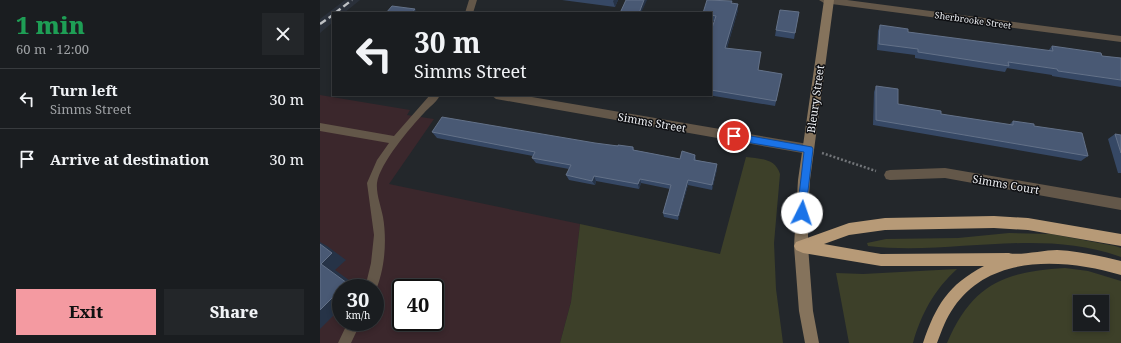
<!DOCTYPE html>
<html lang="en">
<head>
<meta charset="utf-8">
<style>
	body { margin:0; font-family:"Noto Serif",serif; background:#232629; color:#f1f3f6; height:100vh; display:flex; flex-direction:column; font-size:15px; white-space:nowrap }
	* { box-sizing:border-box; margin:0 }
	p { font-size:13px; color:#9fa2a5 }
	.icon { flex:none; width:22px; height:22px; fill:none; stroke:currentColor; stroke-width:2; stroke-linecap:round; stroke-linejoin:round }
	.map { position:relative; flex:1; overflow:hidden }
	.sheet { display:flex; flex-direction:column; background:#1a1d20; width:320px }
	.sheet>* { flex:none }
	.hud { position:absolute; left:12px; top:12px; width:380px; height:84px; border-radius:0px; box-shadow:0 2px 6px #0003,0 0 0 1px #383b3e; background:#1a1d20; color:#f1f3f6; overflow:hidden }
	.buttons { position:absolute; left:753px; top:295px; display:grid; gap:8px }
	.buttons a { display:grid; place-items:center; width:36px; height:36px; border-radius:0px; background:#1a1d20; box-shadow:0 2px 6px #0003,0 0 0 1px #383b3e; font-size:20px }
	.speed { position:absolute; left:12px; top:279px; display:flex; gap:8px; font-size:20px; font-weight:700; text-align:center }
	.speed>* { display:grid; place-content:center; width:52px; height:52px; border-radius:50%; background:#1a1d20; box-shadow:0 2px 6px #0003,0 0 0 1px #383b3e; line-height:1 }
	.speed small { font-size:10px; font-weight:400 }
	.speed .limit { border:2px solid #111; border-radius:6px; background:#fff; color:#111 }
	.pin { position:absolute; display:grid; place-items:center; width:34px; height:34px; color:#fff; margin:-17px; border:2px solid #fff; border-radius:50%; box-shadow:0 1px 4px #0007 }
	.me { position:absolute; width:44px; margin:-22px; rotate:4deg; stroke-linejoin:round; filter:drop-shadow(0 0 3px #0008) }
	.turn { display:flex; align-items:center; gap:14px; height:84px; padding:0 16px; font-size:18px }
	.turn .icon { width:52px; height:52px; stroke-width:2.5 }
	.turn b { display:block; font-size:28px; line-height:34px }
	.round { display:grid; place-items:center; flex:none; width:42px; height:42px; border-radius:0px; background:#232629 }
	.summary { display:flex; align-items:center; justify-content:space-between; height:68px; padding:0 16px }
	h1 { font-size:24px; font-weight:800; line-height:30px; color:#1e9e55 }
	.primary-button { display:flex; gap:8px; margin-top:auto; padding:8px 16px }
	.primary-button a { flex:1; height:46px; border-radius:0px; background:#f49aa1; color:#111; font-size:16px; font-weight:800; line-height:46px; text-align:center }
	.primary-button a+a { background:#232629; color:#f1f3f6 }
	ul { padding:0; list-style:none }
	li { display:flex; align-items:center; gap:12px; height:60px; padding:0 16px; border-top:1px solid #383b3e }
	li div { flex:1 }
	li b { display:block; font-size:15px }
	li em { font-style:normal }
	main { display:flex; flex:1; min-height:0 }
	.map>svg:first-child { display:block }
	.built { fill:#2a303a }
	.industrial { fill:#3b272c; fill-rule:evenodd }
	.green { fill:#3d4029; fill-rule:evenodd }
	.lines { fill:none; stroke-linecap:round; stroke-linejoin:round }
	.path { stroke:#727579; stroke-width:2.5; stroke-dasharray:2 2; stroke-linecap:butt }
	.lane { fill:#635749; fill-rule:evenodd }
	.street { fill:#635749; fill-rule:evenodd }
	.secondary { fill:#85735c; fill-rule:evenodd }
	.highway { fill:#b79a77; fill-rule:evenodd }
	.rail { stroke:#bdc0c4; stroke-width:2.5; stroke-dasharray:7 3.5; stroke-linecap:butt }
	.wall { fill:#364865 }
	.shaded-wall { fill:#263347 }
	.building { fill:#495974; stroke:#637188 }
	.route { fill:#1a73e8; stroke:#114b97 }
	.labels { text-anchor:middle; dominant-baseline:central; stroke-width:3; stroke-linejoin:round; paint-order:stroke }
	.far-street-label { font-size:9px; fill:#eceef2; stroke:#0e0f12 }
	.street-label { font-size:11px; fill:#eceef2; stroke:#0e0f12 }
</style>
</head>
<body>
<main>
<section class="sheet">
<div class="summary"><div><h1>1 min</h1><p>60 m · 12:00</p></div><a class="round"><svg class="icon" aria-label="close" viewBox="0 0 24 24"><path d="M6 6l12 12M18 6L6 18"/></svg></a></div>
<ul>
<li><svg class="icon" aria-label="left" viewBox="0 0 24 24"><path d="M17 20v-9H6M10 6l-5 5 5 5"/></svg><div><b>Turn left</b><p>Simms Street</p></div><em>30 m</em></li>
<li><svg class="icon" aria-label="arrive" viewBox="0 0 24 24"><path d="M6 21V4h12l-3 4 3 4H6"/></svg><div><b>Arrive at destination</b></div><em>30 m</em></li>
</ul>
<div class="primary-button"><a>Exit</a><a>Share</a></div>
</section>
<div class="map">
<svg width="801" height="343" viewBox="0 0 801 343">
	<rect width="100%" height="100%" fill="#23272b"/>
	<!-- built -->
	<path class="built" d="M 25,0 L 40,0 L 24,13 L 13,13 L 13,22 L 0,33 L 0,19 Z"/>
	<!-- industrial -->
	<path class="industrial" d="M 0,95 L 90,110 L 87,115 L 114,119 L 69,184 L 260,224 L 251,302 L 240,343 L 0,343 ZM 21,288 L 55,288 L 55,322 L 21,322 ZM 81,288 L 115,288 L 115,322 L 81,322 Z"/>
	<!-- green -->
	<path class="green" d="M 426,157 C 440,159 455,158 460,174 L 454,243 L 456,289 L 463,343 L 240,343 L 251,302 L 260,224 L 400,254 Z
		M 689,233 L 731,234 L 795,246 L 801,248 L 801,257 C 719,227 632,256 548,246 L 547,243 L 566,239 L 638,238 Z
		M 745,268 L 768,271 L 801,281 L 801,343 L 627,343 C 653,284 683,272 745,268 ZM 760,302 L 782,302 L 782,324 L 760,324 Z
		M 637,269 C 614,290 601,314 593,343 L 529,343 L 516,273 L 543,274 Z"/>
	<g class="lines">
		<!-- path -->
		<path class="path" d="M 502,153 L 556,171"/>
		<!-- lane -->
		<path class="lane" d="M 149,0 L 157,0 L 153,13 L 145,13 Z
			M 110,95 L 120,95 C 117,102 109,107 104,113 C 90,128 60,163 57,183 C 56,194 61,206 63,217 C 67,240 65,270 55,292 L 55,288 L 45,288 L 51,263 L 54,235 L 47,183 L 57,160 L 69,143 L 0,131 L 0,123 L 74,136 Z
			M 28,322 L 41,322 L 31,343 L 18,343 Z"/>
		<!-- street -->
		<path class="street" d="M 499,0 L 527,0 L 801,36 L 801,42 L 504,3 Z
			M 171,95 L 200,95 L 488,144 L 492,146 L 494,149 L 492,152 L 488,154 L 176,99 Z
			M 625,168 L 801,198 L 801,210 L 625,178 L 570,180 L 566,179 L 564,175 L 566,171 L 570,170 Z"/>
		<!-- secondary -->
		<path class="secondary" d="M 504,0 L 514,0 L 490,180 L 488,213 L 488,246 L 493,311 L 499,343 L 485,343 L 479,311 L 474,246 L 478,180 Z"/>
		<!-- highway -->
		<path class="highway" d="M 674,216 L 708,218 L 801,234 L 801,246 L 708,230 L 674,228 L 565,230 L 529,235 L 504,244 L 561,254 L 689,253 C 699,256 724,250 737,250 C 759,251 780,256 801,261 L 801,275 C 746,259 671,253 634,307 C 626,318 622,330 617,343 L 603,343 C 616,305 628,285 664,266 L 561,266 L 483,253 L 476,250 L 474,246 L 476,242 L 529,223 L 565,218 Z"/>
		<!-- rail -->
		<path class="rail" d="M 15,13 L 32,0
			M 0,24 L 13,15"/>
	</g>
	<!-- wall -->
	<path class="wall" d="M 242,0 L 298,0 L 295,7 Z
		M 412,3 L 418,10 L 407,48 L 440,58 L 438,70 L 462,74 L 455,106 L 388,95 L 391,95 L 391,31 L 394,21 L 391,21 L 391,13 Z
		M 479,12 L 474,39 L 455,36 L 456,30 Z
		M 560,25 L 588,32 L 655,41 L 728,51 L 732,46 L 782,56 L 801,58 L 801,87 L 732,76 L 732,75 L 687,68 L 685,72 L 595,58 L 595,55 L 557,50 L 558,31 Z
		M 556,86 L 578,104 L 621,114 L 689,125 L 693,121 L 714,126 L 768,156 L 761,161 L 553,125 L 554,92 Z
		M 112,132 L 313,147 L 314,150 L 360,159 L 375,155 L 376,160 L 397,164 L 397,169 L 392,190 L 368,185 L 358,220 L 344,217 L 343,213 L 350,189 L 321,183 L 319,189 L 276,181 L 275,185 L 249,180 L 246,175 L 249,169 L 216,163 L 212,158 L 213,156 L 117,138 Z
		M 795,134 L 801,135 L 801,173 L 798,173 L 788,139 Z"/>
	<!-- shaded-wall -->
	<path class="shaded-wall" d="M 294,0 L 298,0 L 295,7 L 293,1 Z
		M 324,0 L 327,0 L 321,13 L 319,13 Z
		M 418,4 L 418,10 L 405,54 L 405,48 Z
		M 95,9 L 97,13 L 92,13 Z
		M 397,164 L 397,169 L 392,190 L 392,185 Z
		M 274,176 L 276,181 L 275,185 L 272,181 Z
		M 320,179 L 321,183 L 319,189 L 318,184 Z
		M 368,180 L 368,185 L 358,220 L 358,216 Z
		M 0,242 L 7,246 L 26,260 L 15,270 L 40,288 L 22,288 L 1,264 Z
		M 21,289 L 21,308 L 0,329 L 0,310 Z"/>
	<!-- building -->
	<path class="building" d="M 306,0 L 324,0 L 319,13 L 300,13 Z
		M 387,0 L 412,1 L 411,3 L 418,4 L 405,48 L 441,52 L 438,70 L 462,74 L 456,101 L 391,90 L 391,31 L 396,16 L 391,15 L 391,13 L 383,13 Z
		M 72,6 L 95,9 L 92,13 L 66,13 Z
		M 460,10 L 479,12 L 475,33 L 456,30 Z
		M 560,25 L 588,29 L 588,32 L 733,51 L 732,46 L 781,53 L 782,56 L 801,58 L 801,80 L 738,71 L 737,69 L 688,62 L 689,66 L 598,52 L 598,49 L 559,44 Z
		M 556,86 L 578,89 L 578,104 L 621,111 L 621,114 L 693,125 L 693,121 L 714,124 L 714,126 L 762,133 L 768,156 L 556,120 Z
		M 122,117 L 275,143 L 298,146 L 298,145 L 313,147 L 313,150 L 360,159 L 362,151 L 375,155 L 374,160 L 397,164 L 392,185 L 368,180 L 358,216 L 343,213 L 351,185 L 320,179 L 318,184 L 274,176 L 272,181 L 246,175 L 251,165 L 212,158 L 215,152 L 112,132 Z
		M 795,134 L 801,135 L 801,153 Z
		M 0,244 L 12,253 L 1,264 L 27,283 L 22,288 L 21,288 L 21,289 L 0,310 Z"/>
	<!-- route -->
	<path class="route" d="M 414,133 L 492,147 L 493,149 L 485,216 L 479,216 L 477,213 L 484,152 L 414,140 L 409,136 Z"/>
	<g class="labels">
		<!-- far-street labels -->
		<g class="far-street-label">
			<text transform="translate(653 20) rotate(8)">Sherbrooke Street</text>
		</g>
		<!-- street labels -->
		<g class="street-label">
			<text transform="translate(495 99) rotate(-82)">Bleury Street</text>
			<text transform="translate(332 122) rotate(10)">Simms Street</text>
			<text transform="translate(686 184) rotate(10)">Simms Court</text>
		</g>
	</g>
</svg>
<div class="buttons">
<a><svg class="icon" aria-label="search" viewBox="0 0 24 24"><circle cx="10" cy="10" r="6"/><path d="M15 15l6 6"/></svg></a>
</div>
<div class="speed"><div>30<small>km/h</small></div><div class="limit">40</div></div>
<div class="pin" style="left:414px;top:136px;background:#d93025"><svg class="icon" aria-label="arrive" viewBox="0 0 24 24"><path d="M6 21V4h12l-3 4 3 4H6"/></svg></div>
<svg class="me" style="left:482px;top:213px" viewBox="-20 -20 40 40"><circle r="19" fill="#fff"/><path d="M0-13L10 11 0 6-10 11z" fill="#1a73e8"/></svg>
<div class="hud">
<div class="turn"><svg class="icon" aria-label="left" viewBox="0 0 24 24"><path d="M17 20v-9H6M10 6l-5 5 5 5"/></svg><div><b>30 m</b>Simms Street</div></div>
</div>
</div>
</main>
</body>
</html>
